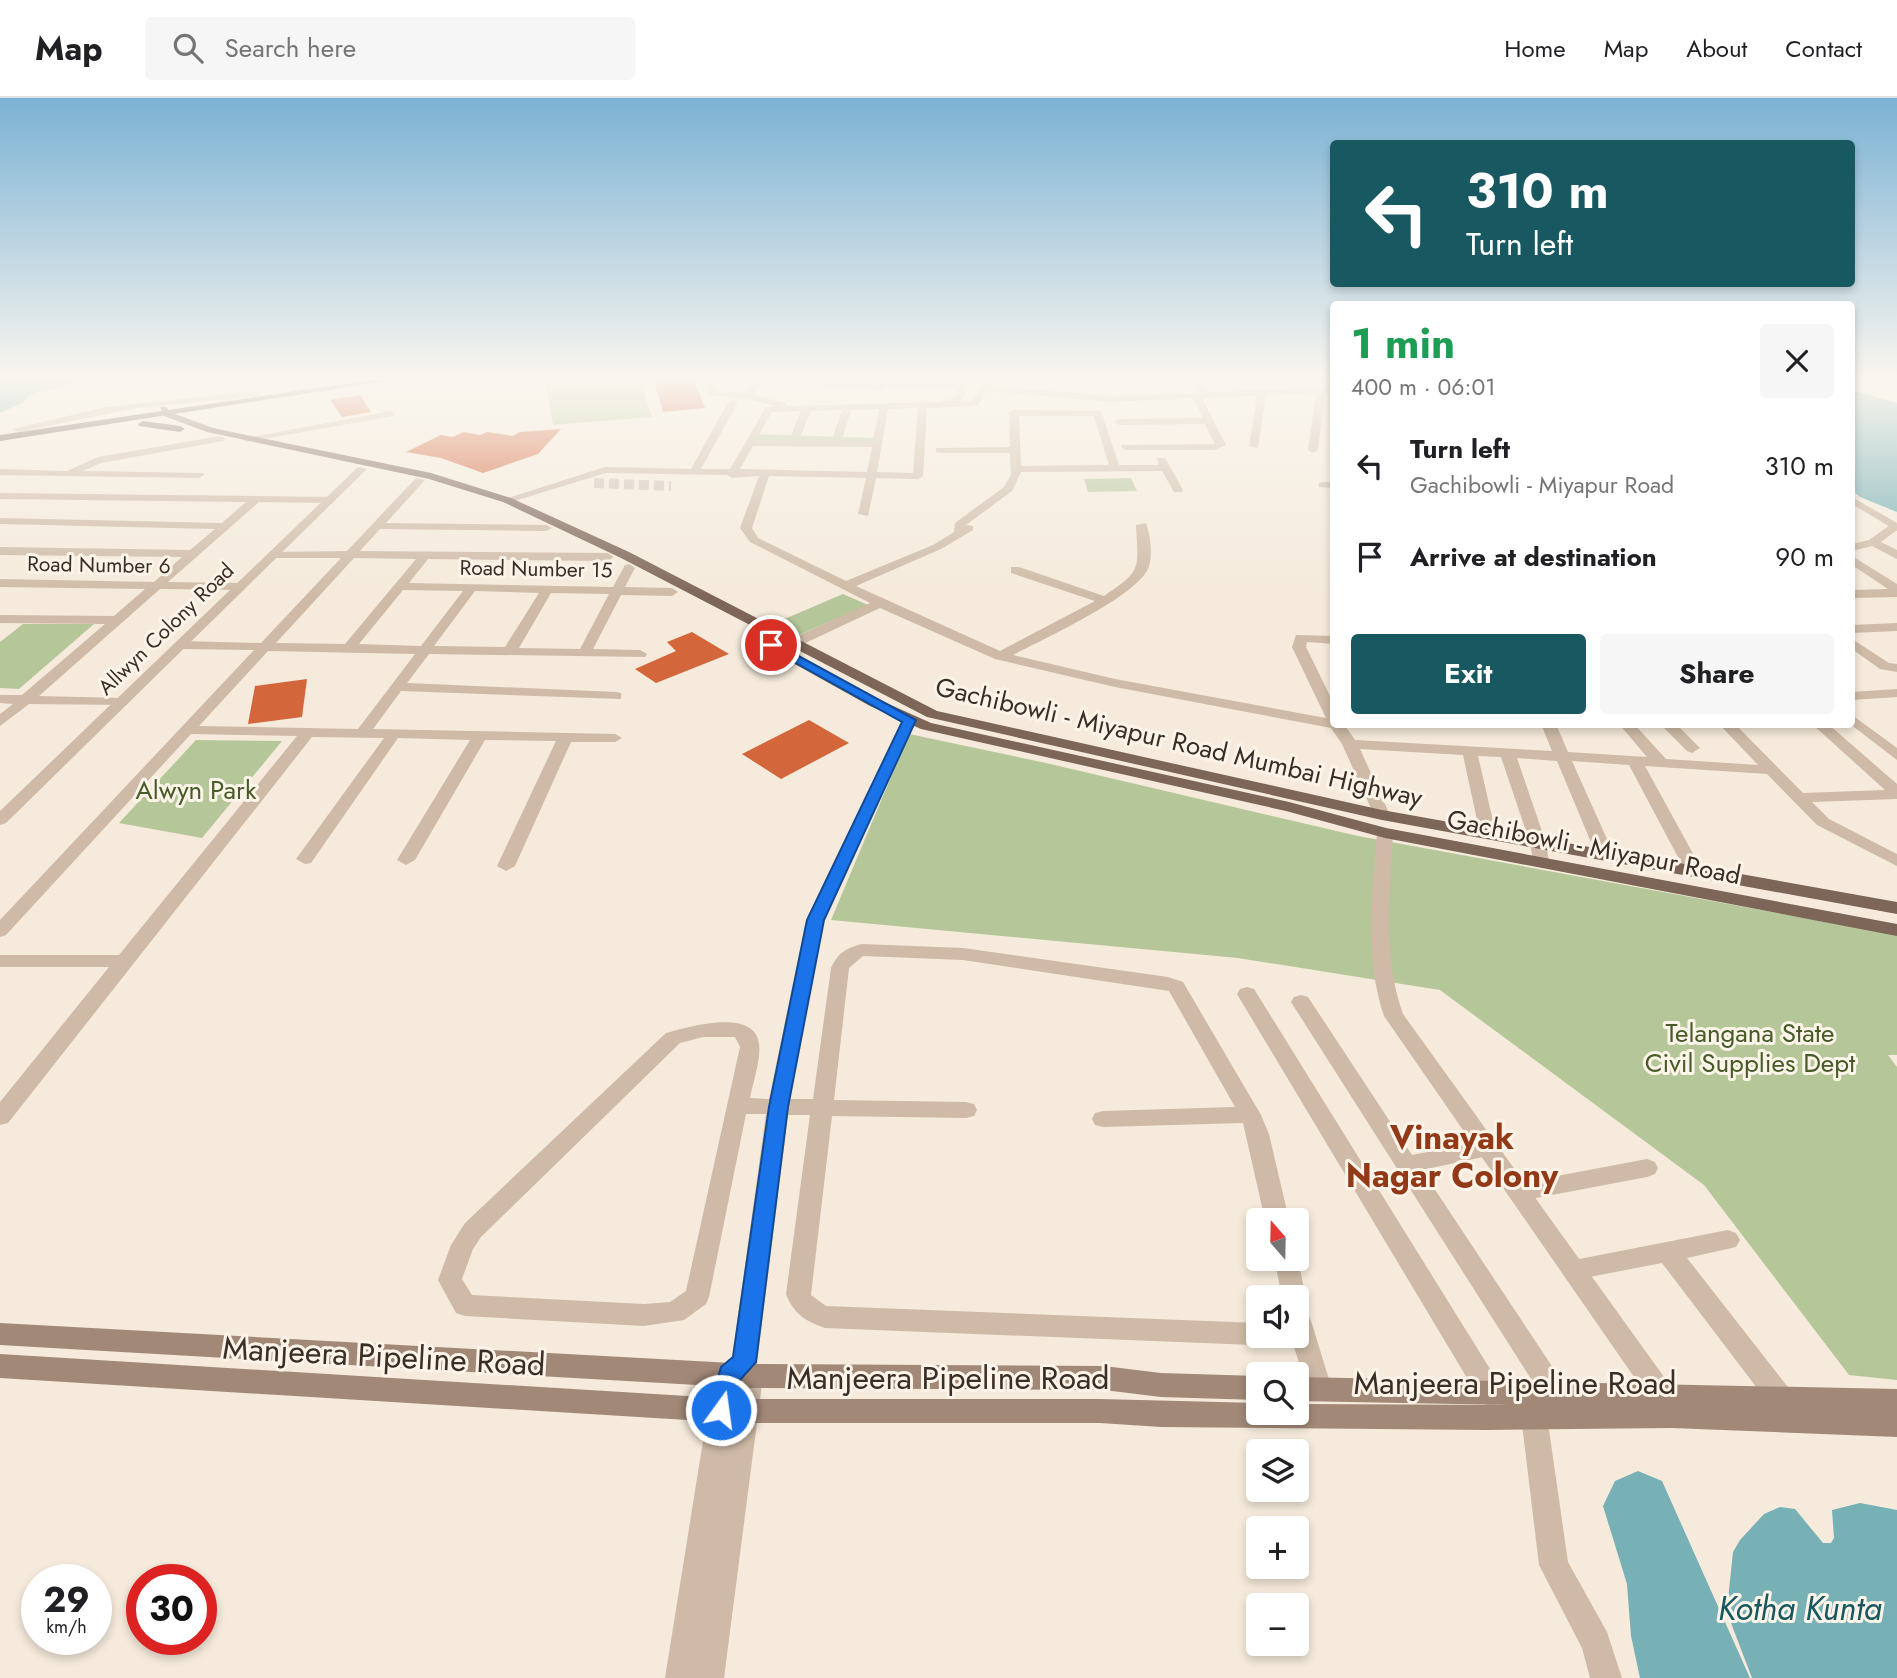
<!DOCTYPE html>
<html lang="en">
<head>
<meta charset="utf-8">
<style>
	body { margin:0; font-family:Jost,sans-serif; background:#f6f6f6; color:#202124; height:100vh; display:flex; flex-direction:column; font-size:26px; white-space:nowrap }
	* { box-sizing:border-box; margin:0 }
	p { font-size:23px; color:#757577 }
	.icon { flex:none; width:38px; height:38px; fill:none; stroke:currentColor; stroke-width:2; stroke-linecap:round; stroke-linejoin:round }
	.map { position:relative; flex:1; overflow:hidden }
	.side { position:absolute; left:1330px; top:203px; width:525px; height:427px; display:flex; flex-direction:column; background:#fff; border-radius:7px; box-shadow:0 4px 10px #0003 }
	.side>* { flex:none }
	.guide { position:absolute; left:1330px; top:42px; width:525px; height:147px; border-radius:7px; box-shadow:0 4px 10px #0003; background:#185860; color:#fff; overflow:hidden }
	.needle { width:46px; rotate:340deg }
	.fabs { position:absolute; left:1246px; top:1110px; display:grid; gap:14px }
	.fabs a { display:grid; place-items:center; width:63px; height:63px; border-radius:7px; background:#fff; box-shadow:0 4px 10px #0003; font-size:35px }
	.speed { position:absolute; left:21px; top:1466px; display:flex; gap:14px; font-size:35px; font-weight:700; text-align:center }
	.speed>* { display:grid; place-content:center; width:91px; height:91px; border-radius:50%; background:#fff; box-shadow:0 4px 10px #0003; line-height:1 }
	.speed small { font-size:18px; font-weight:400 }
	.speed .limit { border:10px solid #d22; background:#fff; color:#111 }
	.pin { position:absolute; display:grid; place-items:center; width:60px; height:60px; color:#fff; margin:-30px; border:4px solid #fff; border-radius:50%; box-shadow:0 2px 7px #0007 }
	.me { position:absolute; width:77px; margin:-38px; rotate:14deg; stroke-linejoin:round; filter:drop-shadow(0 0 5px #0008) }
	.turn { display:flex; align-items:center; gap:24px; height:147px; padding:0 21px; font-size:32px }
	.turn .icon { width:91px; height:91px; stroke-width:2.5 }
	.turn b { display:block; font-size:49px; line-height:60px }
	.round { display:grid; place-items:center; flex:none; width:74px; height:74px; border-radius:7px; background:#f6f6f6 }
	.head { display:flex; align-items:center; justify-content:space-between; height:119px; padding:0 21px }
	h1 { font-size:42px; font-weight:700; line-height:52px; color:#1e9e55 }
	.action { display:flex; gap:14px; margin-top:auto; padding:14px 21px }
	.action a { flex:1; height:80px; border-radius:7px; background:#185860; color:#fff; font-size:28px; font-weight:700; line-height:80px; text-align:center }
	.action a+a { background:#f6f6f6; color:#202124 }
	ul { padding:0; list-style:none }
	li { display:flex; align-items:center; gap:21px; height:91px; padding:0 21px }
	li div { flex:1 }
	li b { display:block; font-size:26px }
	li em { font-style:normal }
	header { display:flex; align-items:center; gap:42px; box-sizing:border-box; height:98px; padding:0 35px; background:#fff; border-bottom:2px solid #e0e0e0 }
	header strong { font-size:33px }
	nav { display:flex; gap:38px; margin-inline-start:auto; font-size:24px }
	.search { width:490px; height:63px; background:#f6f6f6; display:flex; align-items:center; gap:18px; box-sizing:border-box; padding:0 24px; border-radius:7px; color:#757577; font-size:26px }
	.map>svg:first-child { display:block }
	.green { fill:#b5c699 }
	.water { fill:#77b0b5 }
	.building { fill:#d3663b }
	.lines { fill:none; stroke-linecap:round; stroke-linejoin:round }
	.minor-tunnel { stroke:#d0c4b7; stroke-width:10; stroke-dasharray:10 5; stroke-linecap:butt }
	.minor { fill:#cebaa6; fill-rule:evenodd }
	.tertiary { fill:#cebaa6; fill-rule:evenodd }
	.secondary { fill:#a28877; fill-rule:evenodd }
	.primary { fill:#7d6557; fill-rule:evenodd }
	.trunk { fill:#6c564a; fill-rule:evenodd }
	.route { fill:#1a73e8; stroke:#114b97; stroke-width:2 }
	.labels { text-anchor:middle; dominant-baseline:central; stroke-width:6; stroke-linejoin:round; paint-order:stroke }
	.far-street-label { font-size:21px; fill:#3a2e27; stroke:#fcf4e8 }
	.street-label { font-size:26px; fill:#3a2e27; stroke:#fcf4e8 }
	.park-label { font-size:26px; fill:#465b28; stroke:#fcf4e8 }
	.near-street-label { font-size:32px; fill:#3a2e27; stroke:#fcf4e8 }
	.near-neighbourhood-label { font-size:33px; font-weight:bold; fill:#923a17; stroke:#fcf4e8 }
	.near-water-label { font-size:33px; font-style:italic; fill:#185860; stroke:#fcf4e8 }
</style>
</head>
<body>
<header>
<strong>Map</strong>
<div class="search"><svg class="icon" aria-label="search" viewBox="0 0 24 24"><circle cx="10" cy="10" r="6"/><path d="M15 15l6 6"/></svg>Search here</div>
<nav><a>Home</a><a>Map</a><a>About</a><a>Contact</a></nav>
</header>
<div class="map">
<svg width="1897" height="1580" viewBox="0 0 1897 1580">
	<rect width="100%" height="100%" fill="#f5eadb"/>
	<!-- green -->
	<path class="green" d="M 545,280 L 639,280 L 652,319 L 553,327 Z
		M 753,336 L 877,340 L 878,346 L 749,345 Z
		M 1131,380 L 1137,393 L 1088,394 L 1084,381 Z
		M 843,496 L 868,507 L 799,537 L 775,525 Z
		M 23,526 L 94,526 L 19,591 L 0,590 L 0,544 Z
		M 909,636 L 1046,665 L 1358,738 L 1897,837 L 1897,957 L 1888,957 L 1897,969 L 1897,1282 L 1849,1277 L 1704,1087 L 1440,892 L 1238,860 L 831,822 Z
		M 196,642 L 282,643 L 202,740 L 119,725 Z"/>
	<!-- water -->
	<path class="water" d="M 0,280 L 94,280 L 30,296 L 24,304 L 0,315 Z
		M 1852,292 L 1897,305 L 1897,414 L 1860,399 L 1852,392 Z
		M 1638,1373 L 1662,1383 L 1750,1580 L 1640,1580 L 1631,1538 L 1627,1486 L 1603,1408 L 1615,1383 Z
		M 1860,1405 L 1897,1412 L 1897,1580 L 1752,1580 L 1731,1525 L 1728,1502 L 1733,1454 L 1740,1442 L 1764,1416 L 1780,1409 L 1795,1411 L 1823,1445 L 1831,1445 L 1834,1440 L 1832,1412 Z"/>
	<!-- building -->
	<path class="building" d="M 653,280 L 693,280 L 705,310 L 663,314 Z
		M 360,297 L 371,314 L 342,319 L 330,302 Z
		M 561,331 L 538,356 L 483,375 L 441,360 L 406,354 L 441,337 L 453,339 L 463,334 L 480,337 L 487,334 L 513,338 L 520,334 Z
		M 692,534 L 729,556 L 656,585 L 635,571 L 676,553 L 667,544 Z
		M 307,581 L 302,619 L 248,626 L 255,588 Z
		M 809,622 L 849,645 L 781,681 L 742,656 Z"/>
	<g class="lines">
		<!-- minor-tunnel -->
		<path class="minor-tunnel" d="M 785,281 L 801,281
			M 594,385 L 671,388"/>
		<!-- minor -->
		<path class="minor" d="M 704,280 L 712,280 L 715,293 L 745,295 L 759,280 L 788,280 L 785,284 L 765,283 L 753,297 L 786,305 L 787,308 L 939,304 L 954,300 L 958,291 L 886,288 L 882,292 L 821,289 L 817,285 L 798,283 L 798,280 L 880,286 L 884,282 L 960,286 L 963,280 L 971,280 L 961,304 L 972,303 L 986,280 L 994,280 L 990,288 L 1112,298 L 1201,295 L 1187,280 L 1196,280 L 1211,294 L 1334,289 L 1334,295 L 1325,295 L 1318,352 L 1313,355 L 1308,352 L 1316,295 L 1266,297 L 1258,350 L 1249,348 L 1257,298 L 1202,300 L 1226,347 L 1215,352 L 1126,352 L 1121,349 L 1122,347 L 1215,346 L 1205,326 L 1119,327 L 1114,324 L 1119,321 L 1203,320 L 1193,300 L 1112,304 L 987,293 L 978,308 L 927,310 L 923,378 L 918,381 L 876,380 L 868,418 L 858,416 L 866,380 L 769,378 L 752,430 L 758,440 L 846,483 L 933,447 L 954,434 L 955,425 L 1004,389 L 1011,377 L 1010,355 L 940,355 L 936,354 L 936,350 L 1010,349 L 1009,315 L 1014,312 L 1101,313 L 1119,367 L 1159,367 L 1157,360 L 1165,360 L 1183,392 L 1182,394 L 1174,394 L 1162,373 L 1021,374 L 1012,393 L 966,427 L 973,428 L 973,432 L 941,451 L 856,488 L 1000,553 L 1095,503 L 1011,475 L 1011,469 L 1019,469 L 1104,498 C 1143,472 1138,471 1136,427 L 1146,425 C 1150,435 1153,456 1149,468 C 1141,497 1041,542 1013,557 L 1115,581 L 1326,620 L 1292,549 L 1296,537 L 1334,538 L 1334,546 L 1307,544 L 1306,549 L 1334,606 L 1334,626 L 1344,626 L 1355,642 L 1552,653 L 1541,626 L 1556,626 L 1568,654 L 1647,659 L 1619,626 L 1634,626 L 1666,661 L 1758,667 L 1719,626 L 1735,626 L 1803,695 L 1885,692 L 1812,626 L 1828,626 L 1897,686 L 1897,701 L 1812,704 L 1829,721 L 1897,756 L 1897,768 L 1817,727 L 1767,676 L 1645,668 L 1703,774 L 1700,778 L 1688,778 L 1629,667 L 1572,663 L 1611,750 L 1610,761 L 1598,761 L 1557,663 L 1517,660 L 1546,745 L 1549,764 L 1546,768 L 1534,768 L 1530,745 L 1501,659 L 1478,658 L 1496,736 L 1488,741 L 1480,736 L 1463,657 L 1360,651 L 1390,717 L 1382,722 L 1374,717 L 1342,646 L 1331,630 L 1115,589 L 995,561 L 880,510 L 799,548 L 789,548 L 789,542 L 870,505 L 750,444 L 740,430 L 759,378 L 732,380 L 727,377 L 606,375 L 511,404 L 502,402 L 605,369 L 691,371 L 728,304 L 733,301 L 738,304 L 701,371 L 730,371 L 766,309 L 776,308 L 747,301 L 709,297 L 705,292 ZM 918,310 L 913,375 L 877,374 L 888,311 ZM 879,311 L 873,343 L 756,342 L 772,314 L 801,313 L 791,337 L 796,340 L 801,337 L 811,313 L 842,312 L 833,338 L 838,341 L 843,338 L 851,312 ZM 1019,318 L 1094,318 L 1109,367 L 1021,368 ZM 753,348 L 872,349 L 867,374 L 740,371 Z
			M 390,313 L 395,316 L 393,318 L 247,344 L 242,341 Z
			M 220,338 L 225,341 L 223,343 L 101,365 L 83,373 L 203,375 L 204,377 L 199,380 L 0,377 L 0,371 L 67,373 L 98,359 Z
			M 416,380 L 425,382 L 386,425 L 546,427 L 552,430 L 546,433 L 380,431 L 360,453 L 608,455 L 614,459 L 608,463 L 428,461 L 409,485 L 613,489 L 625,467 L 629,466 L 635,470 L 625,489 L 672,490 L 678,494 L 672,498 L 621,497 L 593,551 L 640,552 L 647,556 L 645,559 L 429,556 L 407,585 L 616,594 L 621,595 L 621,601 L 401,593 L 373,631 L 615,636 L 622,640 L 615,644 L 571,644 L 515,768 L 506,773 L 497,768 L 556,643 L 485,642 L 415,762 L 406,767 L 397,762 L 470,642 L 398,640 L 311,765 L 305,766 L 296,761 L 384,640 L 312,639 L 8,1025 L 0,1027 L 0,1004 L 109,869 L 0,869 L 0,857 L 119,857 L 297,638 L 191,636 L 6,837 L 0,839 L 0,822 L 254,552 L 180,551 L 173,547 L 180,543 L 261,545 L 341,460 L 274,460 L 268,456 L 270,454 L 347,453 ZM 354,460 L 416,461 L 345,546 L 276,545 ZM 403,492 L 463,493 L 421,548 L 359,546 ZM 475,493 L 539,495 L 505,549 L 434,548 ZM 551,495 L 609,496 L 580,551 L 519,550 ZM 268,553 L 415,556 L 358,631 L 199,628 Z
			M 1323,384 L 1334,384 L 1334,390 L 1319,389 L 1319,385 Z
			M 0,395 L 329,399 L 334,402 L 329,405 L 259,404 L 168,484 L 240,485 L 246,489 L 244,492 L 160,491 L 39,598 L 122,600 L 127,601 L 127,607 L 29,606 L 0,628 L 0,616 L 13,606 L 0,605 L 0,597 L 22,597 L 105,526 L 0,525 L 0,517 L 114,518 L 145,491 L 0,489 L 0,481 L 154,484 L 182,459 L 0,457 L 0,449 L 190,452 L 215,431 L 0,426 L 0,420 L 222,425 L 246,404 L 0,401 Z
			M 1897,426 L 1897,432 L 1881,444 L 1897,452 L 1897,461 L 1872,448 L 1852,453 L 1852,446 L 1869,442 L 1890,427 Z
			M 1852,458 L 1897,486 L 1897,499 L 1852,500 L 1852,492 L 1888,491 L 1852,467 Z
			M 1897,525 L 1897,533 L 1852,535 L 1852,527 Z
			M 1852,541 L 1889,565 L 1897,566 L 1897,574 L 1880,571 L 1852,551 Z
			M 1897,591 L 1897,599 L 1852,602 L 1852,594 Z
			M 1852,617 L 1897,650 L 1897,662 L 1850,626 Z
			M 909,619 L 916,623 L 824,822 L 790,1001 L 813,1001 L 831,870 C 838,855 846,850 862,846 L 963,850 L 1168,879 L 1183,884 L 1261,1017 L 1269,1036 L 1289,1122 L 1265,1122 L 1243,1025 L 1103,1029 L 1095,1027 L 1092,1021 L 1095,1015 L 1103,1013 L 1235,1009 L 1169,893 L 963,862 L 863,858 L 849,870 L 834,1002 L 966,1004 L 974,1006 L 977,1012 L 974,1018 L 966,1020 L 832,1018 L 811,1197 L 826,1208 L 1258,1225 L 1258,1237 L 1297,1237 L 1297,1216 L 1309,1218 L 1312,1226 L 1332,1291 L 1328,1299 L 1319,1303 L 1310,1299 L 1291,1240 L 1289,1245 L 1280,1248 L 825,1230 C 805,1223 794,1216 786,1196 L 810,1017 L 788,1017 L 757,1264 L 763,1278 L 724,1580 L 665,1580 L 708,1312 L 720,1269 L 732,1261 L 766,1016 L 746,1016 L 709,1199 L 706,1206 L 684,1222 L 644,1228 L 465,1218 L 456,1215 L 438,1182 L 451,1147 L 465,1125 L 666,935 C 688,929 755,909 759,946 C 761,962 753,984 750,1000 L 769,1001 L 806,822 L 902,623 ZM 703,939 L 735,939 L 740,949 L 686,1193 L 670,1204 L 644,1206 L 472,1197 L 462,1181 L 473,1151 L 481,1139 L 680,945 Z
			M 1660,626 L 1676,626 L 1700,650 L 1692,655 L 1687,653 Z
			M 1247,889 L 1254,891 L 1500,1287 L 1504,1296 L 1500,1305 L 1491,1308 L 1482,1305 L 1237,896 L 1240,891 Z
			M 1301,897 L 1308,899 L 1412,1057 L 1489,1042 L 1497,1044 L 1500,1050 L 1497,1056 L 1422,1072 L 1565,1288 L 1569,1297 L 1565,1306 L 1556,1309 L 1547,1306 L 1291,904 L 1294,899 Z
			M 1647,1061 L 1655,1064 L 1658,1070 L 1655,1076 L 1647,1079 L 1520,1103 L 1512,1100 L 1509,1094 L 1512,1088 L 1520,1085 Z
			M 1728,1132 L 1736,1135 L 1740,1142 L 1736,1149 L 1687,1160 L 1791,1293 L 1795,1302 L 1791,1311 L 1782,1314 L 1773,1311 L 1662,1165 L 1574,1182 L 1565,1179 L 1562,1172 L 1565,1165 L 1574,1162 Z
			M 1297,1158 L 1306,1199 L 1303,1206 L 1297,1209 L 1297,1199 L 1282,1199 L 1274,1160 L 1297,1160 Z
			M 1534,1306 L 1543,1309 L 1547,1318 L 1568,1464 L 1607,1534 L 1622,1580 L 1590,1580 L 1582,1550 L 1539,1467 L 1521,1318 L 1525,1309 Z"/>
		<!-- tertiary -->
		<path class="tertiary" d="M 256,293 L 259,298 L 136,310 L 18,334 L 13,331 L 106,309 Z
			M 358,369 L 367,371 L 6,725 L 0,727 L 0,713 Z
			M 1852,399 L 1897,425 L 1897,433 L 1852,406 Z
			M 1385,730 L 1393,735 C 1390,795 1382,858 1403,916 L 1677,1297 L 1681,1306 L 1677,1315 L 1668,1318 L 1659,1315 L 1384,918 C 1364,859 1372,796 1377,735 Z"/>
		<!-- secondary -->
		<path class="secondary" d="M 0,1225 L 750,1266 L 1104,1268 L 1161,1275 L 1258,1278 L 1258,1302 L 1161,1299 L 1104,1292 L 750,1290 L 0,1247 Z
			M 0,1256 L 736,1301 L 1100,1301 L 1258,1305 L 1258,1314 L 1297,1314 L 1297,1306 L 1510,1307 L 1297,1303 L 1297,1279 L 1897,1291 L 1897,1339 L 1672,1330 L 1486,1332 L 1161,1329 L 1100,1325 L 736,1325 L 0,1280 Z"/>
		<!-- primary -->
		<path class="primary" d="M 160,309 L 166,309 L 170,314 L 213,330 L 431,375 L 511,400 L 629,454 L 937,613 L 1382,712 L 1897,804 L 1897,816 L 1382,722 L 927,619 L 621,460 L 503,404 L 429,381 L 207,334 L 164,318 Z
			M 755,534 L 880,602 L 931,625 L 1289,704 L 1386,730 L 1897,826 L 1897,838 L 1385,740 L 1286,713 L 921,631 L 870,608 L 750,541 L 748,538 Z"/>
		<!-- trunk -->
		<path class="trunk" d="M 384,280 L 406,280 L 0,343 L 0,337 Z
			M 143,323 L 180,328 L 185,331 L 180,334 L 139,328 L 138,326 Z"/>
	</g>
	<!-- sky -->
	<linearGradient id="sky" x2="0" y2="1"><stop stop-color="#7bb2d4"/><stop offset="0.56" stop-color="#faf6ef"/><stop offset="1" stop-color="#faf6ef" stop-opacity="0"/></linearGradient>
	<rect width="1897" height="501" fill="url(#sky)"/>
	<!-- route -->
	<path class="route" d="M 771,543 L 916,622 L 824,822 L 788,1009 L 756,1264 L 740,1282 L 729,1320 L 721,1323 L 712,1320 L 709,1312 L 721,1269 L 733,1259 L 769,1009 L 807,822 L 902,624 L 767,549 L 765,547 Z"/>
	<g class="labels">
		<!-- far-street labels -->
		<g class="far-street-label">
			<text transform="translate(99 467) rotate(1)">Road Number 6</text>
			<text transform="translate(536 471) rotate(1)">Road Number 15</text>
			<text transform="translate(166 531) rotate(-44)">Allwyn Colony Road</text>
		</g>
		<!-- street labels -->
		<g class="street-label">
			<text transform="translate(1179 644) rotate(13)">Gachibowli - Miyapur Road Mumbai Highway</text>
			<text transform="translate(1594 749) rotate(11)">Gachibowli - Miyapur Road</text>
		</g>
		<!-- park labels -->
		<g class="park-label">
			<text x="196" y="692">Alwyn Park</text>
			<text x="1750" y="935">Telangana State<tspan x="1750" dy="30">Civil Supplies Dept</tspan></text>
		</g>
		<!-- near-street labels -->
		<g class="near-street-label">
			<text transform="translate(384 1258) rotate(3)">Manjeera Pipeline Road</text>
			<text x="948" y="1280">Manjeera Pipeline Road</text>
			<text x="1515" y="1285">Manjeera Pipeline Road</text>
		</g>
		<!-- near-neighbourhood labels -->
		<g class="near-neighbourhood-label">
			<text x="1452" y="1039">Vinayak<tspan x="1452" dy="38">Nagar Colony</tspan></text>
		</g>
		<!-- near-water labels -->
		<g class="near-water-label">
			<text x="1800" y="1510">Kotha Kunta</text>
		</g>
	</g>
</svg>
<div class="fabs">
<a><svg class="needle" viewBox="-14 -14 28 28"><path d="M0-13l5 13h-10z" fill="#e53935"/><path d="M0 13l5-13h-10z" fill="#757577"/></svg></a>
<a><svg class="icon" aria-label="sound" viewBox="0 0 24 24"><path d="M4 9h4l5-4v14l-5-4H4zM17 9q2 3 0 6"/></svg></a>
<a><svg class="icon" aria-label="search" viewBox="0 0 24 24"><circle cx="10" cy="10" r="6"/><path d="M15 15l6 6"/></svg></a>
<a><svg class="icon" aria-label="layers" viewBox="0 0 24 24"><path d="M12 4l9 5-9 5-9-5zM3 14l9 5 9-5"/></svg></a>
<a>+</a>
<a>−</a>
</div>
<div class="speed"><div>29<small>km/h</small></div><div class="limit">30</div></div>
<div class="pin" style="left:771px;top:547px;background:#d93025"><svg class="icon" aria-label="arrive" viewBox="0 0 24 24"><path d="M6 21V4h12l-3 4 3 4H6"/></svg></div>
<svg class="me" style="left:721px;top:1312px" viewBox="-20 -20 40 40"><circle r="17" fill="#1a73e8" stroke="#fff" stroke-width="3"/><path d="M0-11L8 9 0 5-8 9z" fill="#fff"/></svg>
<div class="guide">
<div class="turn"><svg class="icon" aria-label="left" viewBox="0 0 24 24"><path d="M17 20v-9H6M10 6l-5 5 5 5"/></svg><div><b>310 m</b>Turn left</div></div>
</div>
<section class="side">
<div class="head"><div><h1>1 min</h1><p>400 m · 06:01</p></div><a class="round"><svg class="icon" aria-label="close" viewBox="0 0 24 24"><path d="M6 6l12 12M18 6L6 18"/></svg></a></div>
<ul>
<li><svg class="icon" aria-label="left" viewBox="0 0 24 24"><path d="M17 20v-9H6M10 6l-5 5 5 5"/></svg><div><b>Turn left</b><p>Gachibowli - Miyapur Road</p></div><em>310 m</em></li>
<li><svg class="icon" aria-label="arrive" viewBox="0 0 24 24"><path d="M6 21V4h12l-3 4 3 4H6"/></svg><div><b>Arrive at destination</b></div><em>90 m</em></li>
</ul>
<div class="action"><a>Exit</a><a>Share</a></div>
</section>
</div>
</body>
</html>
